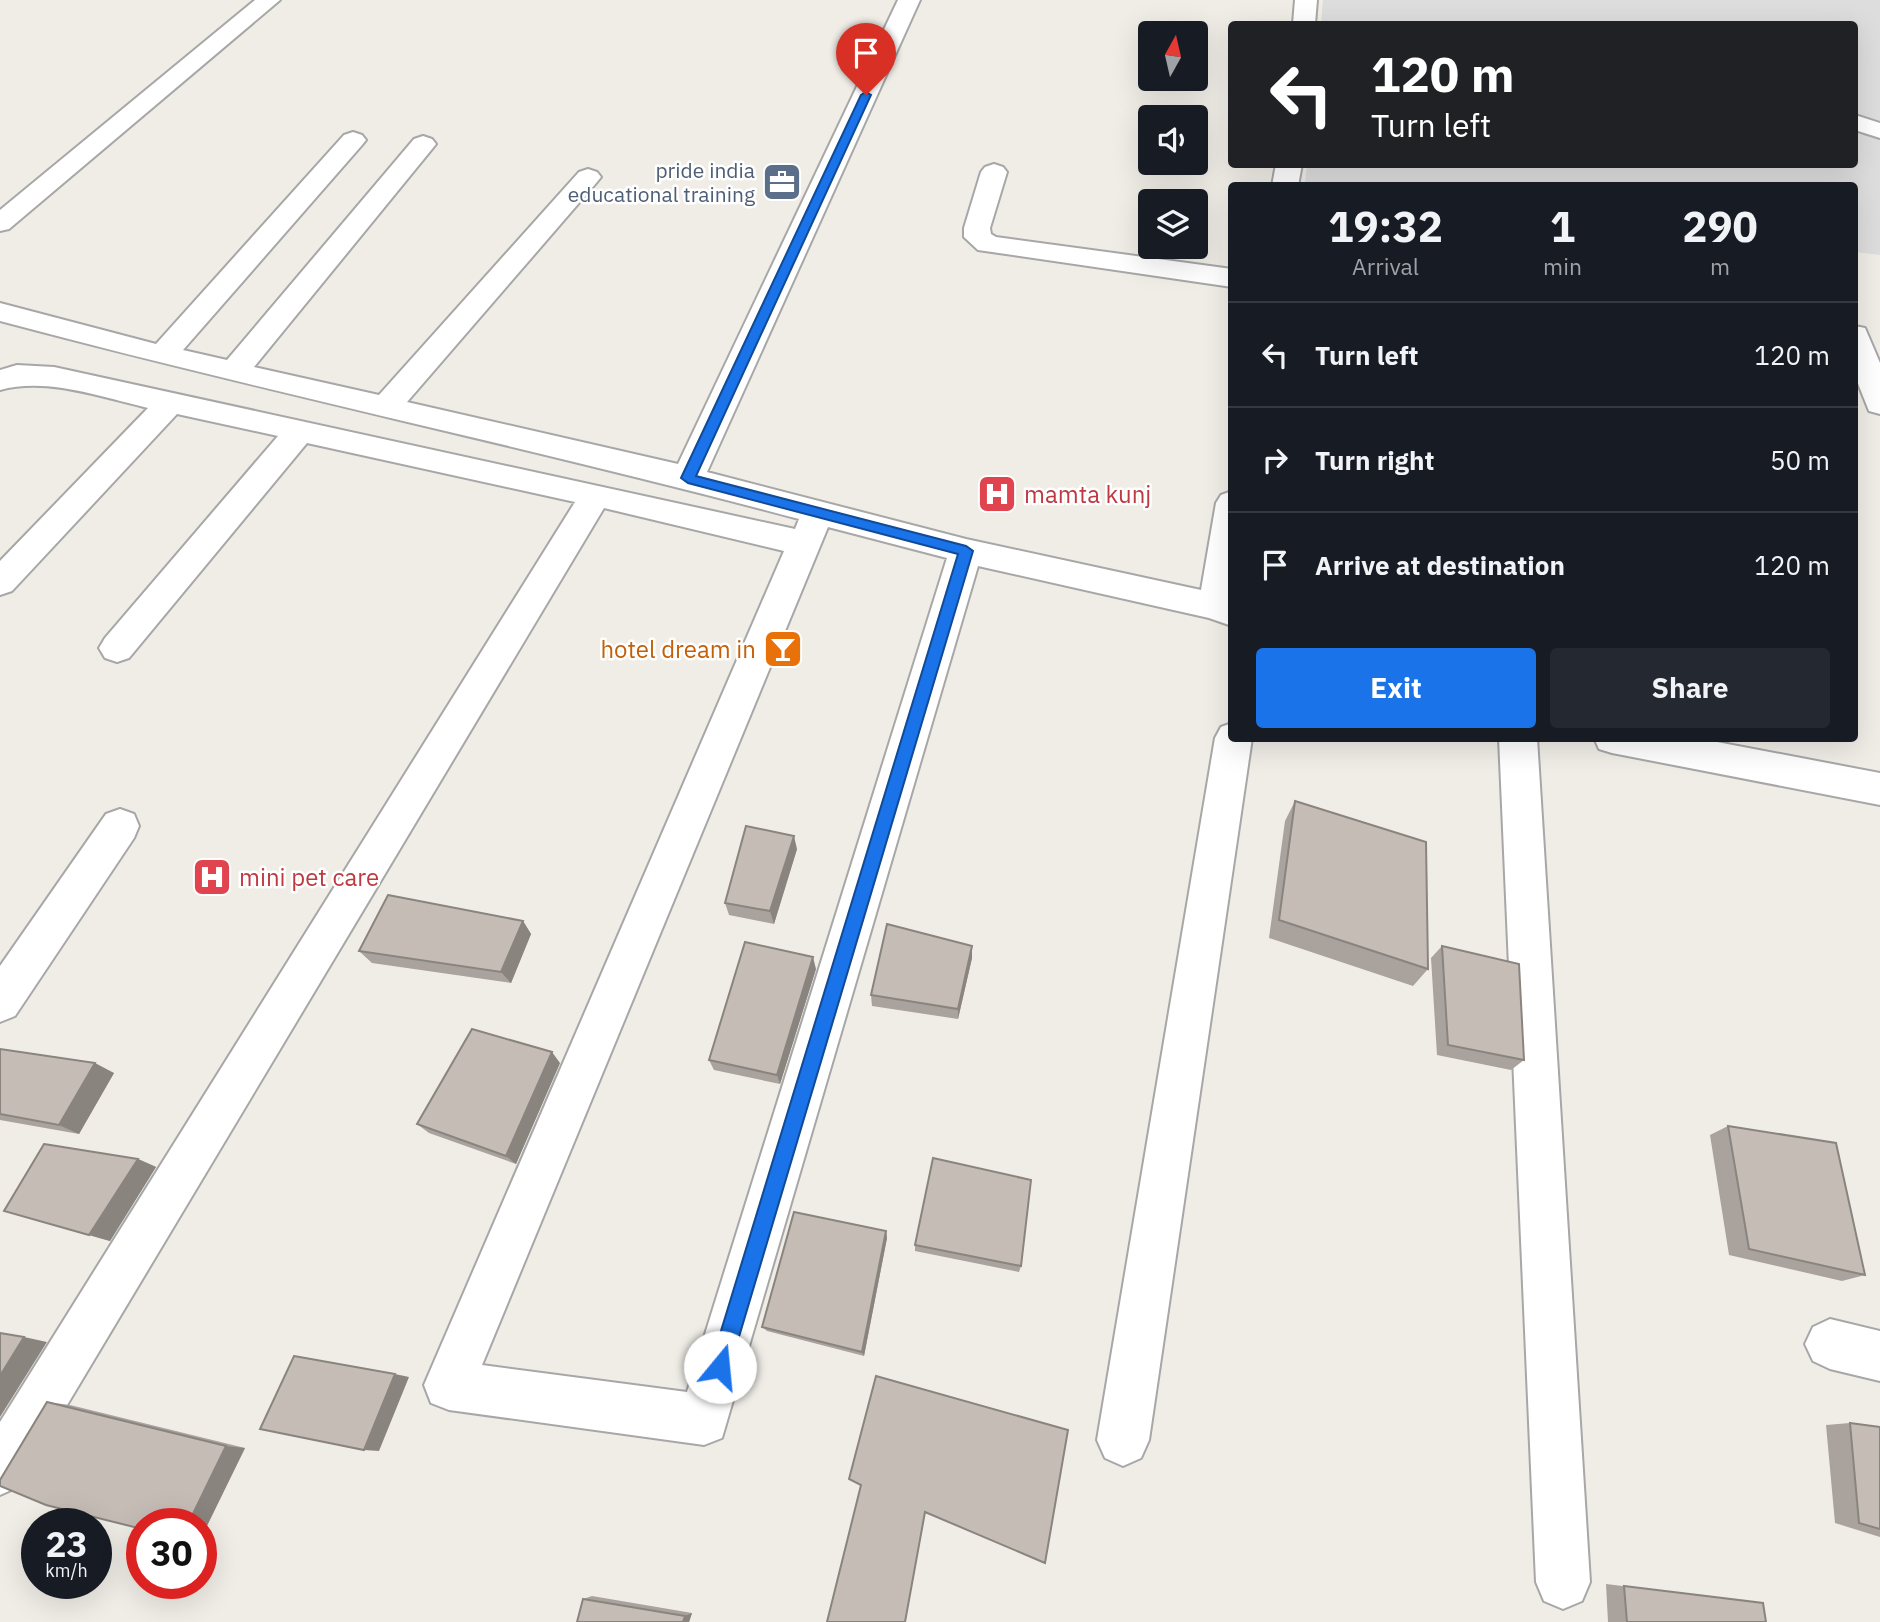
<!DOCTYPE html>
<html lang="en">
<head>
<meta charset="utf-8">
<style>
	body { margin:0; font-family:"IBM Plex Sans",sans-serif; background:#242831; color:#f1f3f6; height:100vh; display:flex; flex-direction:column; font-size:26px; white-space:nowrap }
	* { box-sizing:border-box; margin:0 }
	p { font-size:23px; color:#9ea1a6 }
	.icon { flex:none; width:38px; height:38px; fill:none; stroke:currentColor; stroke-width:2; stroke-linecap:round; stroke-linejoin:round }
	.map { position:relative; flex:1; overflow:hidden }
	.sheet { position:absolute; left:1228px; top:182px; width:630px; height:560px; display:flex; flex-direction:column; background:#171b24; border-radius:7px; box-shadow:0 7px 28px #0002 }
	.sheet>* { flex:none }
	.top-card { position:absolute; left:1228px; top:21px; width:630px; height:147px; border-radius:7px; box-shadow:0 7px 28px #0002; background:#202124; color:#fff; overflow:hidden }
	.needle { width:46px; rotate:8deg }
	.buttons { position:absolute; left:1138px; top:21px; display:grid; gap:14px }
	.buttons a { display:grid; place-items:center; width:70px; height:70px; border-radius:7px; background:#171b24; box-shadow:0 7px 28px #0002; font-size:35px }
	.speed { position:absolute; left:21px; top:1508px; display:flex; gap:14px; font-size:35px; font-weight:700; text-align:center }
	.speed>* { display:grid; place-content:center; width:91px; height:91px; border-radius:50%; background:#171b24; box-shadow:0 7px 28px #0002; line-height:1 }
	.speed small { font-size:18px; font-weight:400 }
	.speed .limit { border:10px solid #d22; background:#fff; color:#111 }
	.pin { position:absolute; display:grid; place-items:center; width:60px; height:60px; color:#fff; margin:-72px -30px; border-radius:50% 50% 50% 0; rotate:-45deg; box-shadow:0 0 7px #0007 }
	.pin .icon { rotate:45deg }
	.me { position:absolute; width:77px; margin:-38px; rotate:17deg; stroke-linejoin:round; filter:drop-shadow(0 0 5px #0008) }
	.turn { display:flex; align-items:center; gap:24px; height:147px; padding:0 28px; font-size:32px }
	.turn .icon { width:91px; height:91px; stroke-width:2.5 }
	.turn b { display:block; font-size:49px; line-height:60px }
	.eta { display:flex; justify-content:space-evenly; align-items:center; height:119px; text-align:center }
	.eta b { font-size:42px; font-weight:800; line-height:49px }
	.button { display:flex; gap:14px; margin-top:auto; padding:14px 28px }
	.button a { flex:1; height:80px; border-radius:7px; background:#1a73e8; color:#fff; font-size:28px; font-weight:800; line-height:80px; text-align:center }
	.button a+a { background:#242831; color:#f1f3f6 }
	ul { padding:0; list-style:none }
	li { display:flex; align-items:center; gap:21px; height:105px; padding:0 28px; border-top:2px solid #363941 }
	li div { flex:1 }
	li b { display:block; font-size:26px }
	li em { font-style:normal }
	.map>svg:first-child { display:block }
	.residential { fill:#dedddd }
	.lines { fill:none; stroke-linecap:round; stroke-linejoin:round }
	.minor-casing { stroke:#a7a7a7; stroke-width:4 }
	.minor { fill:#fff; fill-rule:evenodd }
	.wall { fill:#a9a29d }
	.shaded-wall { fill:#8a847f }
	.building { fill:#c5bcb6; stroke:#8a847f; stroke-width:2 }
	.route { fill:#1a73e8; stroke:#114b97; stroke-width:2 }
	.labels { text-anchor:middle; dominant-baseline:central; stroke-width:5; stroke-linejoin:round; paint-order:stroke }
	.far-service-label { font-size:21px; fill:#4e5e75; stroke:#fff; text-anchor:end }
	.health-label { font-size:24px; fill:#be3a42; stroke:#fff; text-anchor:start }
	.food-label { font-size:24px; fill:#c56008; stroke:#fff; text-anchor:end }
</style>
</head>
<body>
<div class="map">
<svg width="1880" height="1622" viewBox="0 0 1880 1622">
	<rect width="100%" height="100%" fill="#f0ede7"/>
	<!-- residential -->
	<path class="residential" d="M 1323,0 L 1880,0 L 1880,255 L 1855,252 L 1855,186 L 1305,184 L 1307,164 L 1855,164 L 1855,24 L 1321,24 Z"/>
	<g class="lines">
		<!-- minor casing -->
		<g class="minor-casing">
			<path id="minor" d="M 255,0 L 280,0 L 9,229 L 0,231 L 0,210 Z
				M 898,0 L 920,0 L 707,472 L 966,539 L 1201,590 L 1216,503 L 1221,495 L 1232,491 L 1232,626 L 1209,618 L 978,566 L 722,1438 L 704,1445 L 449,1410 L 431,1403 L 424,1385 L 784,551 L 604,508 L 18,1487 L 0,1495 L 0,1422 L 575,502 L 307,443 L 129,658 L 117,662 L 105,658 L 99,648 L 105,638 L 278,436 L 177,414 L 12,591 L 0,595 L 0,561 L 148,408 C 101,397 47,377 0,390 L 0,370 L 17,365 L 54,367 L 795,529 L 799,519 C 534,448 265,392 0,321 L 0,303 L 156,344 L 344,135 L 353,132 L 362,135 L 366,140 L 362,145 L 183,350 L 227,360 L 414,139 L 423,136 L 432,139 L 436,144 L 432,149 L 254,367 L 379,395 L 579,172 L 588,169 L 597,172 L 601,177 L 597,182 L 407,402 L 678,464 ZM 828,527 L 947,558 L 687,1392 L 482,1365 Z
				M 1295,0 L 1317,0 L 1315,24 L 1293,24 Z
				M 1855,115 L 1880,123 L 1880,138 L 1855,130 Z
				M 994,164 L 1003,167 L 1007,172 L 990,228 L 991,234 L 996,237 L 1232,269 L 1232,287 L 978,250 L 964,237 L 964,228 L 981,172 L 985,167 Z
				M 1276,164 L 1302,164 L 1298,186 L 1272,186 Z
				M 1855,326 L 1865,328 L 1880,363 L 1880,414 L 1869,411 L 1855,376 Z
				M 1232,723 L 1232,738 L 1252,738 L 1149,1440 L 1141,1458 L 1123,1466 L 1105,1458 L 1097,1440 L 1215,738 L 1221,727 Z
				M 1499,738 L 1537,738 L 1590,1582 L 1582,1601 L 1563,1609 L 1544,1601 L 1536,1582 Z
				M 1594,738 L 1696,738 L 1880,773 L 1880,805 L 1612,753 L 1599,749 Z
				M 120,809 L 134,814 L 139,826 L 134,838 L 15,1016 L 0,1022 L 0,966 L 106,814 Z
				M 1830,1319 L 1880,1331 L 1880,1381 L 1830,1369 L 1813,1361 L 1805,1344 L 1813,1327 Z"/>
		</g>
		<!-- minor -->
		<use href="#minor" class="minor"/>
	</g>
	<!-- wall -->
	<path class="wall" d="M 1295,801 L 1428,969 L 1413,986 L 1269,938 L 1285,821 Z
		M 797,849 L 774,924 L 729,915 L 725,903 Z
		M 523,921 L 531,934 L 511,983 L 372,963 L 359,951 Z
		M 1442,946 L 1524,1060 L 1511,1070 L 1437,1055 L 1431,958 Z
		M 972,958 L 958,1019 L 872,1006 L 871,995 Z
		M 816,969 L 780,1084 L 714,1070 L 709,1060 Z
		M 0,1049 L 114,1073 L 79,1134 L 0,1120 Z
		M 560,1063 L 516,1164 L 429,1133 L 417,1124 Z
		M 1728,1126 L 1865,1275 L 1842,1281 L 1729,1255 L 1710,1135 Z
		M 138,1159 L 156,1167 L 110,1241 L 4,1211 Z
		M 886,1231 L 887,1238 L 864,1356 L 767,1331 L 762,1327 Z
		M 915,1245 L 1021,1266 L 1019,1272 L 915,1251 Z
		M 47,1402 L 70,1405 L 245,1448 L 201,1538 Z
		M 1850,1423 L 1880,1427 L 1880,1537 L 1835,1523 L 1826,1425 Z
		M 1606,1584 L 1763,1603 L 1766,1622 L 1608,1622 Z
		M 592,1596 L 692,1613 L 689,1622 L 583,1599 Z"/>
	<!-- shaded-wall -->
	<path class="shaded-wall" d="M 794,836 L 797,849 L 774,924 L 770,911 Z
		M 523,921 L 531,934 L 511,983 L 501,972 Z
		M 972,946 L 972,958 L 958,1019 L 958,1009 Z
		M 813,957 L 816,969 L 780,1084 L 777,1075 Z
		M 552,1052 L 560,1063 L 516,1164 L 506,1156 Z
		M 95,1063 L 114,1073 L 79,1134 L 59,1125 Z
		M 138,1159 L 156,1167 L 110,1241 L 89,1235 Z
		M 886,1231 L 887,1238 L 864,1356 L 862,1352 Z
		M 24,1337 L 47,1342 L 0,1417 L 0,1376 Z
		M 395,1374 L 409,1377 L 379,1451 L 364,1450 Z
		M 226,1446 L 245,1448 L 201,1538 L 201,1524 L 188,1524 Z
		M 692,1613 L 689,1622 L 683,1622 L 685,1616 Z"/>
	<!-- building -->
	<path class="building" d="M 1295,801 L 1426,842 L 1428,969 L 1279,920 Z
		M 746,826 L 794,836 L 770,911 L 725,903 Z
		M 388,895 L 523,921 L 501,972 L 359,951 Z
		M 887,924 L 972,946 L 958,1009 L 871,995 Z
		M 745,942 L 813,957 L 777,1075 L 709,1060 Z
		M 1442,946 L 1519,964 L 1524,1060 L 1448,1045 Z
		M 472,1029 L 552,1052 L 506,1156 L 417,1124 Z
		M 0,1049 L 95,1063 L 59,1125 L 0,1114 Z
		M 1728,1126 L 1836,1143 L 1865,1275 L 1749,1249 Z
		M 44,1144 L 138,1159 L 89,1235 L 4,1211 Z
		M 933,1158 L 1031,1180 L 1021,1266 L 915,1245 Z
		M 794,1212 L 886,1231 L 862,1352 L 762,1327 Z
		M 0,1333 L 24,1337 L 0,1376 Z
		M 294,1356 L 395,1374 L 364,1450 L 260,1429 Z
		M 876,1376 L 1068,1430 L 1045,1563 L 925,1512 L 905,1622 L 827,1622 L 861,1485 L 849,1479 Z
		M 47,1402 L 226,1446 L 188,1524 L 142,1524 L 142,1529 L 46,1505 L 0,1486 L 0,1480 Z
		M 1850,1423 L 1880,1427 L 1880,1529 L 1859,1523 Z
		M 1624,1586 L 1763,1603 L 1766,1622 L 1627,1622 Z
		M 583,1599 L 685,1616 L 683,1622 L 577,1622 Z"/>
	<!-- route -->
	<path class="route" d="M 866,92 L 871,95 L 696,476 L 966,546 L 973,551 L 730,1367 L 727,1374 L 720,1377 L 713,1374 L 710,1367 L 958,554 L 688,483 L 681,478 L 861,95 Z"/>
	<!-- icons -->
	<defs>
		<g id="office-square" transform="scale(2.0125)"><rect x="-9" y="-9" width="18" height="18" rx="4" fill="#5c6f8a" stroke="#fff"/><path d="M-6-3h4V-5.5h4V-3h4V5H-6ZM-1-4.5V-3h2v-1.5ZM-6 0V1H6V0Z" fill="#fff"/></g>
		<g id="hospital-square" transform="scale(2.0125)"><rect x="-9" y="-9" width="18" height="18" rx="4" fill="#e0444e" stroke="#fff"/><path d="M-5-5h3v3.5h4V-5h3V5h-3V1.5h-4V5h-3Z" fill="#fff"/></g>
		<g id="bar-square" transform="scale(2.0125)"><rect x="-9" y="-9" width="18" height="18" rx="4" fill="#e8710a" stroke="#fff"/><path d="M-6-5H6L.8 .8V4.5H3.5V6h-7V4.5H-.8V.8Z" fill="#fff"/></g>
	</defs>
	<g fill-rule="evenodd">
		<use href="#office-square" x="782" y="182"/>
		<use href="#hospital-square" x="997" y="494"/>
		<use href="#bar-square" x="783" y="649"/>
		<use href="#hospital-square" x="212" y="877"/>
	</g>
	<g class="labels">
		<!-- far-service labels -->
		<g class="far-service-label">
			<text x="755" y="170">pride india<tspan x="755" dy="24">educational training</tspan></text>
		</g>
		<!-- health labels -->
		<g class="health-label">
			<text x="1024" y="494">mamta kunj</text>
			<text x="239" y="877">mini pet care</text>
		</g>
		<!-- food labels -->
		<g class="food-label">
			<text x="756" y="649">hotel dream in</text>
		</g>
	</g>
</svg>
<div class="buttons">
<a><svg class="needle" viewBox="-14 -14 28 28"><path d="M0-13l5 13h-10z" fill="#e53935"/><path d="M0 13l5-13h-10z" fill="#9ea1a6"/></svg></a>
<a><svg class="icon" aria-label="sound" viewBox="0 0 24 24"><path d="M4 9h4l5-4v14l-5-4H4zM17 9q2 3 0 6"/></svg></a>
<a><svg class="icon" aria-label="layers" viewBox="0 0 24 24"><path d="M12 4l9 5-9 5-9-5zM3 14l9 5 9-5"/></svg></a>
</div>
<div class="speed"><div>23<small>km/h</small></div><div class="limit">30</div></div>
<div class="pin" style="left:866px;top:95px;background:#d93025"><svg class="icon" aria-label="arrive" viewBox="0 0 24 24"><path d="M6 21V4h12l-3 4 3 4H6"/></svg></div>
<svg class="me" style="left:720px;top:1367px" viewBox="-20 -20 40 40"><circle r="19" fill="#fff"/><path d="M0-13L10 11 0 6-10 11z" fill="#1a73e8"/></svg>
<div class="top-card">
<div class="turn"><svg class="icon" aria-label="left" viewBox="0 0 24 24"><path d="M17 20v-9H6M10 6l-5 5 5 5"/></svg><div><b>120 m</b>Turn left</div></div>
</div>
<section class="sheet">
<div class="eta">
<div><b>19:32</b><p>Arrival</p></div>
<div><b>1</b><p>min</p></div>
<div><b>290</b><p>m</p></div>
</div>
<ul>
<li><svg class="icon" aria-label="left" viewBox="0 0 24 24"><path d="M17 20v-9H6M10 6l-5 5 5 5"/></svg><div><b>Turn left</b></div><em>120 m</em></li>
<li><svg class="icon" aria-label="right" viewBox="0 0 24 24"><path d="M7 20v-9h11M14 6l5 5-5 5"/></svg><div><b>Turn right</b></div><em>50 m</em></li>
<li><svg class="icon" aria-label="arrive" viewBox="0 0 24 24"><path d="M6 21V4h12l-3 4 3 4H6"/></svg><div><b>Arrive at destination</b></div><em>120 m</em></li>
</ul>
<div class="button"><a>Exit</a><a>Share</a></div>
</section>
</div>
</body>
</html>
